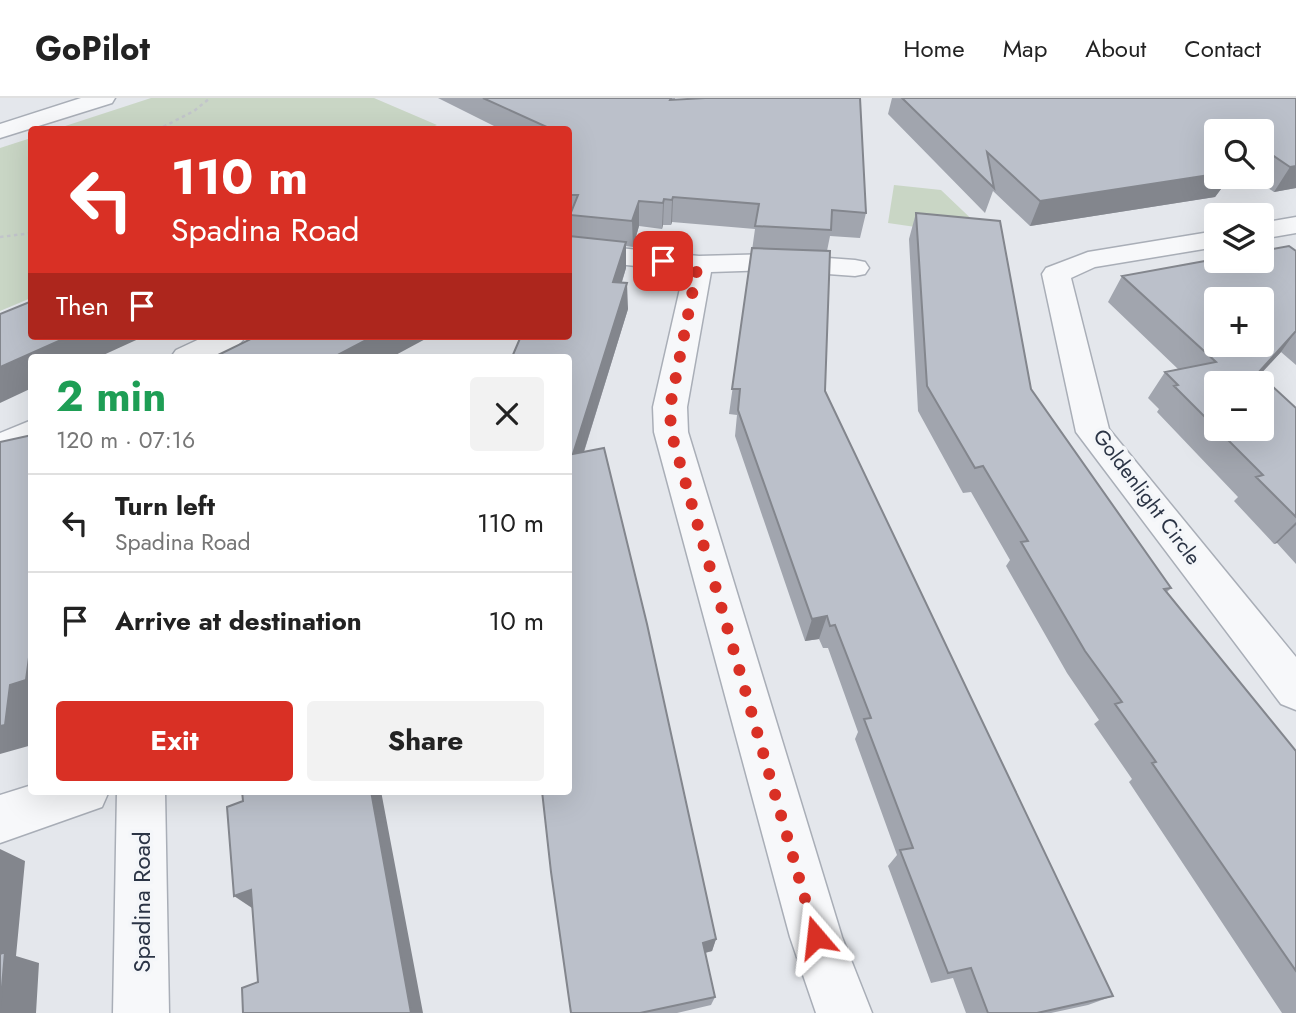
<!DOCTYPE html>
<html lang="en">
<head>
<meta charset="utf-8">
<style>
	body { margin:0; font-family:Jost,sans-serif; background:#f2f2f2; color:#222; height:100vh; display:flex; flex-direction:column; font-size:26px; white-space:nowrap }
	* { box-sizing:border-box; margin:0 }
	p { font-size:23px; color:#767676 }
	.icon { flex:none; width:38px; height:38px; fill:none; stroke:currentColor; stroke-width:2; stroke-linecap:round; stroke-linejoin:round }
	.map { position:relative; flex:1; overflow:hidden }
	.drawer { position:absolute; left:28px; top:256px; width:544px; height:441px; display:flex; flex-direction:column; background:#fff; border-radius:7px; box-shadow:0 7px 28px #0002 }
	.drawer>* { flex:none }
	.top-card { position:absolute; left:28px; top:28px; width:544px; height:214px; border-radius:7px; box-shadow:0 7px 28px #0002; background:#d93025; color:#fff; overflow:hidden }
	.buttons { position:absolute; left:1204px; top:21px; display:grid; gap:14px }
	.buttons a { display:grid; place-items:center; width:70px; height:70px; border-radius:7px; background:#fff; box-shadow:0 7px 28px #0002; font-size:35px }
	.pin { position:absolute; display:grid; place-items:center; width:60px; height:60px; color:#fff; margin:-30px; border-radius:14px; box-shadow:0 4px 10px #0006 }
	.me { position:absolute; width:77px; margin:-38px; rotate:343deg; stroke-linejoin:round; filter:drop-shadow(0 0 5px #0008) }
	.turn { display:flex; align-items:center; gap:24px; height:147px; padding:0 28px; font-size:32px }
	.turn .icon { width:91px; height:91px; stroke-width:2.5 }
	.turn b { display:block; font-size:49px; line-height:60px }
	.then { display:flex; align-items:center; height:66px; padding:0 28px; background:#0003; gap:14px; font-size:26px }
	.round { display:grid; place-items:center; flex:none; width:74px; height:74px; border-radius:7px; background:#f2f2f2 }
	.headline { display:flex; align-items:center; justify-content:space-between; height:119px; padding:0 28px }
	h1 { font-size:42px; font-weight:700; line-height:52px; color:#1e9e55 }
	.action { display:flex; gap:14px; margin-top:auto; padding:14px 28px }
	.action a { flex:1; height:80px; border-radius:7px; background:#d93025; color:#fff; font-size:28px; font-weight:700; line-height:80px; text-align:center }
	.action a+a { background:#f2f2f2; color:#222 }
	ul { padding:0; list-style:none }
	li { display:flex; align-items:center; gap:21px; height:98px; padding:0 28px; border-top:2px solid #e0e0e0 }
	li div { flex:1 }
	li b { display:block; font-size:26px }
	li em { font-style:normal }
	header { display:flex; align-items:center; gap:42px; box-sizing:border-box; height:98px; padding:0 35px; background:#fff; border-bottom:2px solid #e0e0e0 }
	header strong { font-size:33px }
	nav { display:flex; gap:38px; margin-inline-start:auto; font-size:24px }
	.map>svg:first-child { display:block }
	.green { fill:#c9d6c5 }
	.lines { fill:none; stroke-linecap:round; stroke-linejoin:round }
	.minor-casing { stroke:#a9aeb7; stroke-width:3 }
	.path { stroke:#c2c5cb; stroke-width:2.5; stroke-dasharray:3.5 3.5; stroke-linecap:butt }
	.minor { fill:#f7f8fa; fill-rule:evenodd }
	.wall { fill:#a1a5ae; fill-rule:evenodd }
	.shaded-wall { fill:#83868d }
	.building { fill:#bbc0ca; stroke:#83868d; stroke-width:2; fill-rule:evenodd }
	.route { stroke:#d93025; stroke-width:12; stroke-dasharray:0 21.6 }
	.labels { text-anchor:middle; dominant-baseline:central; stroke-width:7; stroke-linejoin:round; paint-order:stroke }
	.street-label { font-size:21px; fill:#2b3445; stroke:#f4f6f9 }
	.near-street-label { font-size:24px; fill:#2b3445; stroke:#f4f6f9 }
</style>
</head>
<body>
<header>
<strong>GoPilot</strong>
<nav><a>Home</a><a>Map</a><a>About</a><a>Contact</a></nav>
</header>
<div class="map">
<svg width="1296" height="915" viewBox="0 0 1296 915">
	<rect width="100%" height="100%" fill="#e4e7ec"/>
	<!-- green -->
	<path class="green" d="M 151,0 L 374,0 L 437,27 L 425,32 L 56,31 Z
		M 31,40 L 31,200 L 0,213 L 0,50 Z
		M 894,87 L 941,92 L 983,132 L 978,138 L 888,125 Z"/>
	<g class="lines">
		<!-- minor casing -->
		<g class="minor-casing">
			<path id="minor" d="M 81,0 L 115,0 L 112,5 L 0,40 L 0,26 Z
				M 1296,119 L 1296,135 L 1262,141 L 1262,125 Z
				M 1216,133 L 1216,149 L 1095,169 L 1071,180 L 1109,331 L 1296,559 L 1296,612 L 1281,606 L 1076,334 L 1042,176 L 1046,170 L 1088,154 Z
				M 569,145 L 699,158 L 773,156 L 855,162 L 865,164 L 869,170 L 865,176 L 855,178 L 773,172 L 711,174 L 687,309 L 688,334 L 842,839 L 872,915 L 816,915 L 790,839 L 654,334 L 653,309 L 684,173 L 569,161 Z
				M 206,238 L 246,238 C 230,262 197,259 171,259 L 176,252 Z
				M 32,322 L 32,348 L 0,361 L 0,335 Z
				M 32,687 L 32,693 L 109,693 L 102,709 L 0,745 L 0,697 Z
				M 117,693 L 165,693 L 169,915 L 113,915 Z"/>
		</g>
		<!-- path -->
		<path class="path" d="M 157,32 L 194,13 L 210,0
			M 0,139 L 32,135"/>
		<!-- minor -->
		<use href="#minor" class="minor"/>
	</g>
	<!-- wall -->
	<path class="wall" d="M 438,0 L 675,0 L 675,2 L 866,115 L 860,140 L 830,138 L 827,153 L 825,293 L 1113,898 L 1088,907 L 1051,915 L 966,915 L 953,880 L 931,885 L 888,768 L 897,757 L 855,641 L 858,634 L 828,550 L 823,550 L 819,541 L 805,543 L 735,338 L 737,317 L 729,316 L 755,131 L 672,124 L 671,127 L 663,127 L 662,131 L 639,128 L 633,149 L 626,148 L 626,170 L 622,184 L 628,211 L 584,354 L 716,841 L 712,853 L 705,855 L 715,899 L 711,907 L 677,915 L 571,915 L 572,138 L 571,122 L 569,122 L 569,32 L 502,32 Z
		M 892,0 L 1296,0 L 1296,90 L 1274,94 L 1252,79 L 1262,79 L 1262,33 L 1216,79 L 1230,79 L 1215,99 L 1030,128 L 993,93 L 985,115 L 888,16 Z
		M 916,115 L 1031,291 L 1171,490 L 1167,494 L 1296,653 L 1296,915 L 1282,915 L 1129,684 L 1132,681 L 1094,626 L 1099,622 L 1067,575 L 1006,468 L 1010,462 L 971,394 L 963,395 L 918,313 L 909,141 Z
		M 1296,153 L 1296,267 L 1281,254 L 1260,277 L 1296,310 L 1296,466 L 1277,445 L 1274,446 L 1234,403 L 1238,399 L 1157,314 L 1159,311 L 1148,300 L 1165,274 L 1178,271 L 1108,204 L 1122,178 ZM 1216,285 L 1262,331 L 1216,331 Z"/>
	<!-- shaded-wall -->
	<path class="shaded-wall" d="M 1296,68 L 1296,90 L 1274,94 L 1290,69 Z
		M 1216,76 L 1216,79 L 1230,79 L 1215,99 L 1030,128 L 1040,103 Z
		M 673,99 L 672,124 L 671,127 L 672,102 Z
		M 664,101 L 663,127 L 662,131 L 663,105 Z
		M 639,103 L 639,128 L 633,149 L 632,123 Z
		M 626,144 L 626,170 L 614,209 L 613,184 Z
		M 627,185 L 628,211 L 575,382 L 573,356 Z
		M 1296,233 L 1281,254 L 1252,285 L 1258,275 Z
		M 70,238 L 145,238 L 99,259 L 32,259 L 32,290 L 0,305 L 0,269 Z
		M 374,238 L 431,238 L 392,259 L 334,259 Z
		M 1296,424 L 1296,427 L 1277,445 L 1274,446 Z
		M 827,518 L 819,541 L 805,543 L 812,521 Z
		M 32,537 L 32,647 L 0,656 L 0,628 L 10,587 Z
		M 371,693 L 381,693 L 423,915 L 411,915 Z
		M 0,751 L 25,763 L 16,858 L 39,865 L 36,915 L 0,915 Z
		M 251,792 L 255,812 L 234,798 Z
		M 716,841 L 712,853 L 700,856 L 703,845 Z"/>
	<!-- building -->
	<path class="building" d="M 483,0 L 671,0 L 670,2 L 705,0 L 860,0 L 866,115 L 832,112 L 831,132 L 755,128 L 759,106 L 673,99 L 672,102 L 664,101 L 663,105 L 639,103 L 632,123 L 570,117 L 578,97 L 569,97 L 569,32 L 530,32 L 547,29 Z
		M 902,0 L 1296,0 L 1296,68 L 1290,69 L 1262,50 L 1262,33 L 1216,33 L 1216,76 L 1040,103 L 987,54 L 994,90 Z
		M 916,115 L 1000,123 L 1031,291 L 1171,490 L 1164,491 L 1296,653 L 1296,873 L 1152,665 L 1156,664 L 1115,606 L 1122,604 L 1085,553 L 1021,444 L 1028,443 L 983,368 L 975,370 L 927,288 Z
		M 569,138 L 626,144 L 613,184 L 627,185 L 573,356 L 604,350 L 647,526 L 716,841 L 703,845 L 715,899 L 640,915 L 571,915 L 551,774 L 542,693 L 569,693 L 569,259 L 512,259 L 521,238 L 569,238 Z
		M 1289,148 L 1296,153 L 1296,233 L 1258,275 L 1296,310 L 1296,419 L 1256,379 L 1263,377 L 1217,331 L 1262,331 L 1262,285 L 1216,285 L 1216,330 L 1174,288 L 1178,287 L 1165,274 L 1216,264 L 1122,178 L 1216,161 L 1216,163 L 1262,163 L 1262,153 ZM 1216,201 L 1262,201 L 1262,247 L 1216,247 Z
		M 752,150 L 830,153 L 825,293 L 1113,898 L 1037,915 L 988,915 L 971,870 L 948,875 L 900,752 L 913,750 L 864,621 L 871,620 L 835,527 L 830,528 L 827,518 L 812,521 L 738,312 L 740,291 L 732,291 Z
		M 32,203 L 32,238 L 70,238 L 0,269 L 0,216 Z
		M 257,238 L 374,238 L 334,259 L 214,259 Z
		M 32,337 L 32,537 L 26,582 L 10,587 L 5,627 L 0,628 L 0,344 Z
		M 242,693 L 371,693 L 411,915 L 243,915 L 242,890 L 258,884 L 251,792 L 234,798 L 227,709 L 243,703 Z
		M 5,854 L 0,912 L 0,856 Z"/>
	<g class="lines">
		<!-- route -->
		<path class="route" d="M 663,163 L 698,166 L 670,309 L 671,334 L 816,839"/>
	</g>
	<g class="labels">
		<!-- street labels -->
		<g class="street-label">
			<text transform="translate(1147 399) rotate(53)">Goldenlight Circle</text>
		</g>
		<!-- near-street labels -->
		<g class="near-street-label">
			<text transform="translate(141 804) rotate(-90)">Spadina Road</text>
		</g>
	</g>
</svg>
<div class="buttons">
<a><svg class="icon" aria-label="search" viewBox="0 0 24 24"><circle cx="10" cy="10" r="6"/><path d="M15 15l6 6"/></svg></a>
<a><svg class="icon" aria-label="layers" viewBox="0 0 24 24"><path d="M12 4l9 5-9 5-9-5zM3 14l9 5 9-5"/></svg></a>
<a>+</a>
<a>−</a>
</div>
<div class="pin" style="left:663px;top:163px;background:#d93025"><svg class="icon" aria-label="arrive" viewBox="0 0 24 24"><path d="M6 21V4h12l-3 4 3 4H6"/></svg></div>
<svg class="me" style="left:816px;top:839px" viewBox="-20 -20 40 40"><path d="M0-17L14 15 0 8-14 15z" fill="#d93025" stroke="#fff" stroke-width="4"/></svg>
<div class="top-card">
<div class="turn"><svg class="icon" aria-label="left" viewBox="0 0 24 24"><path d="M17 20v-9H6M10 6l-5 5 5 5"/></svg><div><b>110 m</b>Spadina Road</div></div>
<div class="then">Then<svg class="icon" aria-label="arrive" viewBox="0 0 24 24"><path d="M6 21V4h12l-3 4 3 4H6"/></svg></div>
</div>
<section class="drawer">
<div class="headline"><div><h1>2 min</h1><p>120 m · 07:16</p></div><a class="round"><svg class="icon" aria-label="close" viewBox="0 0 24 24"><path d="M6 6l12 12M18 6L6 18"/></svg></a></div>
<ul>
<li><svg class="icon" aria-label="left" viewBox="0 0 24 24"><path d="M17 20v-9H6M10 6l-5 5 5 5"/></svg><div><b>Turn left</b><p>Spadina Road</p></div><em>110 m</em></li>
<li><svg class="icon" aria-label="arrive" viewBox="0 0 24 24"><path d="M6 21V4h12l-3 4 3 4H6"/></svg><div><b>Arrive at destination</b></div><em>10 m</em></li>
</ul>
<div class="action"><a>Exit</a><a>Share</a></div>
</section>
</div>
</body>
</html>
